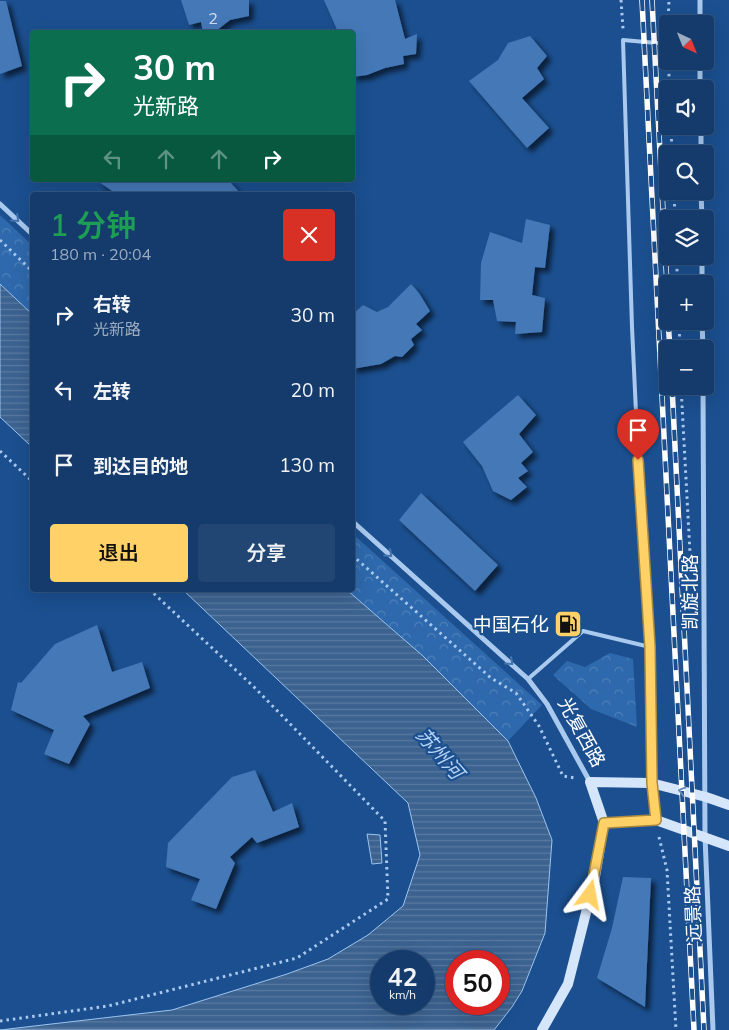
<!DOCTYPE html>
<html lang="zh">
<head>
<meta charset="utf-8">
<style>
	body { margin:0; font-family:Mulish,"Noto Sans SC",sans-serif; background:#214673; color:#f1f3f6; height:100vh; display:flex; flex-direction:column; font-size:19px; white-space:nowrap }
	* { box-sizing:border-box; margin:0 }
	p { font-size:16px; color:#9dadc1 }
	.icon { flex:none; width:28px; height:28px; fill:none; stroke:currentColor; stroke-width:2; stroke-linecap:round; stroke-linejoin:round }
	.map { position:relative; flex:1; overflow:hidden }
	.side { position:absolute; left:30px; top:192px; width:325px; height:400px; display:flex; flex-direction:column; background:#143b6b; border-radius:5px; box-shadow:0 5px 20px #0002,0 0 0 1px #33557e }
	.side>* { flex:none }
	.hud { position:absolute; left:30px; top:30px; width:325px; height:152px; border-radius:5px; box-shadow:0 5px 20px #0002,0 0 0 1px #33557e; background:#0b6e4f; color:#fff; overflow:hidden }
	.needle { width:32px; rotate:137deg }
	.tools { position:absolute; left:659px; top:15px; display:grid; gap:10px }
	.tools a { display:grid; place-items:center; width:55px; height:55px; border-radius:5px; background:#143b6b; box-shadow:0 5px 20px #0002,0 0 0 1px #33557e; font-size:25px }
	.speed { position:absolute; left:370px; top:950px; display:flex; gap:10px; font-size:25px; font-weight:700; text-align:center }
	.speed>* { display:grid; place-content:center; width:65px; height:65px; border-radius:50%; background:#143b6b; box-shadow:0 5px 20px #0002,0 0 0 1px #33557e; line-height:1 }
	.speed small { font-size:12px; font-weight:400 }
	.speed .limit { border:8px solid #d22; background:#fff; color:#111 }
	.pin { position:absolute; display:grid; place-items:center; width:42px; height:42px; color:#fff; margin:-51px -21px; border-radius:50% 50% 50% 0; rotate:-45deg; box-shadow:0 0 5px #0007 }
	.pin .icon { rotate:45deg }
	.me { position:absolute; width:55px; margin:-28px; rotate:13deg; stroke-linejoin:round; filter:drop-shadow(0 0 4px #0008) }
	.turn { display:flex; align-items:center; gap:18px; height:105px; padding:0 20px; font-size:22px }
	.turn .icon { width:65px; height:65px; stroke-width:2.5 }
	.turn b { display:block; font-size:35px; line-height:42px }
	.lanes { display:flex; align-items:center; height:48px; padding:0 20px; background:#0003; justify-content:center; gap:25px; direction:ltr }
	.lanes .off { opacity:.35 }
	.round { display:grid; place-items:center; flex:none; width:52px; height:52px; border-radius:5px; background:#214673 }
	.overview { display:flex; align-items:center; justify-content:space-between; height:85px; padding:0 20px }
	h1 { font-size:30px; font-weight:600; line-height:38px; color:#1e9e55 }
	.button { display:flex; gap:10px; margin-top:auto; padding:10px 20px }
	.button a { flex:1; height:58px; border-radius:5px; background:#ffd166; color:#111; font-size:20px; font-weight:600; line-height:58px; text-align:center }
	.button a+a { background:#214673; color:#f1f3f6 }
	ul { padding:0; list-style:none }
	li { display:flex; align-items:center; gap:15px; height:75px; padding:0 20px }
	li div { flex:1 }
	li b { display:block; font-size:19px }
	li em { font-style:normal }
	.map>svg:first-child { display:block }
	.forest { fill:url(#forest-crowns) }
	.water { fill:url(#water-rules); stroke:#9cc4f0; fill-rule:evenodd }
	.building { fill:#4478b7; filter:url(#shadow) }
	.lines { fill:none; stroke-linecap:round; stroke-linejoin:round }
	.path { stroke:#a9c9ee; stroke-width:3; stroke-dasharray:2.5 4; stroke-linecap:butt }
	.lane { stroke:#a9c9ee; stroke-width:4 }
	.street { stroke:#a9c9ee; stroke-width:5 }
	.secondary { stroke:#d6e6fa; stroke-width:10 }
	.rail-casing { stroke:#fff; stroke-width:5.5 }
	.rail { stroke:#1b4f8f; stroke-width:4; stroke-dasharray:11; stroke-linecap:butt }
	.oneway { stroke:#4674ac }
	.oneway2 { stroke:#668bba }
	.route-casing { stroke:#a68842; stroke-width:12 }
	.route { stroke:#ffd166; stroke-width:9 }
	.labels { text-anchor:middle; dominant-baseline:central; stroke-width:4.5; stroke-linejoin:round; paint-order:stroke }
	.number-label { font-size:16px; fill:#d0dded }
	.street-label { font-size:19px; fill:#fff; stroke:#1b4f8f }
	.poi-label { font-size:19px; fill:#fff; stroke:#1b4f8f; text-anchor:end }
	.water-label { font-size:20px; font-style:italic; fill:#b5d3f5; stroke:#1b4f8f }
</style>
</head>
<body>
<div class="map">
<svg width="729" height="1030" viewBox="0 0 729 1030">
	<defs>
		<pattern id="forest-crowns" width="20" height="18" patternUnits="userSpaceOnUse" patternTransform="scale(1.25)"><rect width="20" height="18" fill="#2e69ad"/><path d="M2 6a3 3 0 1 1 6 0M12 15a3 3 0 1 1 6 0" fill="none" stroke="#4d80b9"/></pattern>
		<pattern id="water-rules" width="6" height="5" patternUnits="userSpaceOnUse" patternTransform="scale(1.25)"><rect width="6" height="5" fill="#3c6290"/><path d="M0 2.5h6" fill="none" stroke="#597aa1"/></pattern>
		<filter id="shadow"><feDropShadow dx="4.5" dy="4.5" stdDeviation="2.5" flood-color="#0009"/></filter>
	</defs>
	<rect width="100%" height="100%" fill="#1b4f8f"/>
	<!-- forest -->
	<path class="forest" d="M 0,215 L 32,245 L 32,314 L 0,284 Z
		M 353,534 L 542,705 L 508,741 L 423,656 L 347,590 L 352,590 Z
		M 610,653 L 633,659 L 637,727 L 591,709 L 553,675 L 567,661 L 585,667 Z"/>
	<!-- water -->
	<path class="water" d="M 0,284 L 32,314 L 32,447 L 0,417 Z
		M 183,590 L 347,590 L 423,656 L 508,741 L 536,798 L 552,840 L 545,933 L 522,991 L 512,1007 L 494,1030 L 0,1030 L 172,1010 L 287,974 L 328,959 L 368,935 L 403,906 L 420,855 L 408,803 ZM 381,961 L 424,961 L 424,1004 L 381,1004 ZM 456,961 L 499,961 L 499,1004 L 456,1004 Z
		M 367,834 L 380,835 L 382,863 L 372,864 Z"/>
	<!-- building -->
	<path class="building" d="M 181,0 L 249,0 L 249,16 L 230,20 L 216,31 L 203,32 L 201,22 L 189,25 Z
		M 324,0 L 395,0 L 405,39 L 417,34 L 416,54 L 403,56 L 404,64 L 385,68 L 367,75 L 352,77 L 352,32 L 338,32 Z
		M 0,1 L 6,1 L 22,66 L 0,74 Z
		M 530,36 L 547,56 L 537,68 L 544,79 L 522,98 L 549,128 L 527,148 L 469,81 L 498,60 L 508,43 Z
		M 96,180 L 228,180 L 242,195 L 118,195 Z
		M 526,219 L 550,225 L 545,268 L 535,267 L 532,295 L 545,298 L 542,332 L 515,334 L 516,322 L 497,321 L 493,300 L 480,300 L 481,263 L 490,232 L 522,243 Z
		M 411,284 L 419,293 L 430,311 L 416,324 L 422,330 L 411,339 L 414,345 L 402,357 L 395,356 L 381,364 L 352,369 L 352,315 L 363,305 L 377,312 L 388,307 Z
		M 518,395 L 536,415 L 519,434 L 533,452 L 521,463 L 528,471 L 518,478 L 527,487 L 511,500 L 493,491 L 482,466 L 463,442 Z
		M 421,493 L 498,565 L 475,591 L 399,520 Z
		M 97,625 L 112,672 L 142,662 L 150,688 L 83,716 L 90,724 L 69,764 L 44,754 L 54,730 L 11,710 L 18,682 L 21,683 L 55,644 Z
		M 255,770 L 273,812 L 292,803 L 299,827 L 257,843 L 252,837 L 230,857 L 235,863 L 216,909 L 191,900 L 200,879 L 166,867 L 168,843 L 232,777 Z
		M 623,877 L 651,878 L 645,1007 L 597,978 L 612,928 Z"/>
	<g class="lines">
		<!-- path -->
		<path class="path" d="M 621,0 L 623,29
			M 668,24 L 669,0
			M 668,61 L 670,89
			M 671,126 L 672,154
			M 674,191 L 675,219
			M 0,240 L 32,271
			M 676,256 L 678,284
			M 679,321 L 680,349
			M 681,386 L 690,553
			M 0,451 L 32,481
			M 352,555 L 491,678 L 516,693 L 539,726 L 563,776 L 575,778
			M 659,837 L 667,870 L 676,1030
			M 0,1021 L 108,1006 L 297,958 L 388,899 L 385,821 L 255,688 L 150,590"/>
		<!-- lane -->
		<path class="lane" d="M 528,679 L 583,631 L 650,647
			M 656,820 L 651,783 L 650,647 L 640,498 L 632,327 L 623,40 L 668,44"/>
		<!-- street -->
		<path class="street" d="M 700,0 L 700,24
			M 700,61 L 700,89
			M 701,126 L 701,154
			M 701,191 L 702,219
			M 0,204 L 32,234
			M 702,256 L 702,284
			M 702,321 L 703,349
			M 703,386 L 705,837 L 713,1030
			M 352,521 L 528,679 L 547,704 L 590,782"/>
		<!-- secondary -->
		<path class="secondary" d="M 604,823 L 656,820 L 729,846
			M 542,1030 L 568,984 L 595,877 L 604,823 L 590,782 L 651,783 L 706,797 L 729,805"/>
		<!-- rail casing -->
		<g class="rail-casing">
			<path id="rail" d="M 642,0 L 694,1030
				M 652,0 L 668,305
				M 668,321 L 670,349
				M 672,386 L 704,1030"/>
		</g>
		<!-- rail -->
		<use href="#rail" class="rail"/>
	</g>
	<!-- one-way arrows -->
	<defs><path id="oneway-chevron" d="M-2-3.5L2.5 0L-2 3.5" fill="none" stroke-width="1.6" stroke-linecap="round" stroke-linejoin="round" transform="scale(1.25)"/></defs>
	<g class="oneway">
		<use href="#oneway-chevron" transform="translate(16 219) rotate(42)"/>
		<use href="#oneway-chevron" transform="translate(389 554) rotate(42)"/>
		<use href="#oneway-chevron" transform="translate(510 662) rotate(42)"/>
	</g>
	<use class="oneway2" href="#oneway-chevron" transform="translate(682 791) rotate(-165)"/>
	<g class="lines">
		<!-- route casing -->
		<g class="route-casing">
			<path id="route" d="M 590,895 L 604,823 L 656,820 L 652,783 L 650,647 L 638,460"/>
		</g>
		<!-- route -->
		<use href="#route" class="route"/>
	</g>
	<!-- icons -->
	<defs>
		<g id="fuel-square" transform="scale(1.4375)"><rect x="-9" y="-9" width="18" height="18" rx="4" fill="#ffd166" stroke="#1b4f8f"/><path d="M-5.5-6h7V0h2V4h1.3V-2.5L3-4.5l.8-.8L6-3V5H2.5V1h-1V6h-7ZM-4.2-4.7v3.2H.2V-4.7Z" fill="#111"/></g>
	</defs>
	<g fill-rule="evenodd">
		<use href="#fuel-square" x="568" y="624"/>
	</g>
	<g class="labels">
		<!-- number labels -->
		<g class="number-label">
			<text x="213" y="18">2</text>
		</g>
		<!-- street labels -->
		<g class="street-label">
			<text transform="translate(690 592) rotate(-90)">凯旋北路</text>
			<text transform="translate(582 732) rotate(61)">光复西路</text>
			<text transform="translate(693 914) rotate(-92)">远景路</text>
		</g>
		<!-- poi labels -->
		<g class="poi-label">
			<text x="549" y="624">中国石化</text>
		</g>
		<!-- water labels -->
		<g class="water-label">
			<text transform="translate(440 753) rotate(49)">苏州河</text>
		</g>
	</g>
</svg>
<div class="tools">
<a><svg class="needle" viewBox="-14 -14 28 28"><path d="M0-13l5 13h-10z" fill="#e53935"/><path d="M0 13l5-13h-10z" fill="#9dadc1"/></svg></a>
<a><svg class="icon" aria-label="sound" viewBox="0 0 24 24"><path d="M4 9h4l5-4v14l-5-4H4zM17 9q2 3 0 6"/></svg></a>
<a><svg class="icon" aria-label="search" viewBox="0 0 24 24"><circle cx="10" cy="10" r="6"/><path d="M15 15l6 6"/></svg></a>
<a><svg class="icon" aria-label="layers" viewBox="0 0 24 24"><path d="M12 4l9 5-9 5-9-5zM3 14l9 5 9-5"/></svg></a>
<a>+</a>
<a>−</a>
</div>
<div class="speed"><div>42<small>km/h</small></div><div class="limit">50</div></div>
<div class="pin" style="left:638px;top:460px;background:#d93025"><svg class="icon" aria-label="arrive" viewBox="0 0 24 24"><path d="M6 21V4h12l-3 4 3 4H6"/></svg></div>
<svg class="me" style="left:590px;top:895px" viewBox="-20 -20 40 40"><path d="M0-17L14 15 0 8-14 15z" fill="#ffd166" stroke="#fff" stroke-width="4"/></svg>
<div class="hud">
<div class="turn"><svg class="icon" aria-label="right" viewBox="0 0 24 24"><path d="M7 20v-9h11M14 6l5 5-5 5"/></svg><div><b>30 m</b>光新路</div></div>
<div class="lanes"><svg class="icon off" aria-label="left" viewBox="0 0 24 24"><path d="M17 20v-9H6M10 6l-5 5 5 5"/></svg><svg class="icon off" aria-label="ahead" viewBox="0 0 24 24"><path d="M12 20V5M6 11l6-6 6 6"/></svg><svg class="icon off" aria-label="ahead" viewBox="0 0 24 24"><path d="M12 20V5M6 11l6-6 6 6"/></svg><svg class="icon" aria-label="right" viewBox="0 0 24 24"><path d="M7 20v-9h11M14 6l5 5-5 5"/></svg></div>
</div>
<section class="side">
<div class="overview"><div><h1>1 分钟</h1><p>180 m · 20:04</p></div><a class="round" style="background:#d93025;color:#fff"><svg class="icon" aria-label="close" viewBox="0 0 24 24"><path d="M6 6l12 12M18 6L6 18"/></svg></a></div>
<ul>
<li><svg class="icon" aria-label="right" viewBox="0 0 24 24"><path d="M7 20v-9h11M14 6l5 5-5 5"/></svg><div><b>右转</b><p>光新路</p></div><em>30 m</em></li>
<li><svg class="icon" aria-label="left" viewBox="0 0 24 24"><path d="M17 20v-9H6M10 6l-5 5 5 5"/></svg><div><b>左转</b></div><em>20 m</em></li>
<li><svg class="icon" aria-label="arrive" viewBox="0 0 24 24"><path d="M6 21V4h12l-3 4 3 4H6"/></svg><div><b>到达目的地</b></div><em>130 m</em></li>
</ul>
<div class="button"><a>退出</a><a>分享</a></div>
</section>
</div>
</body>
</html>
